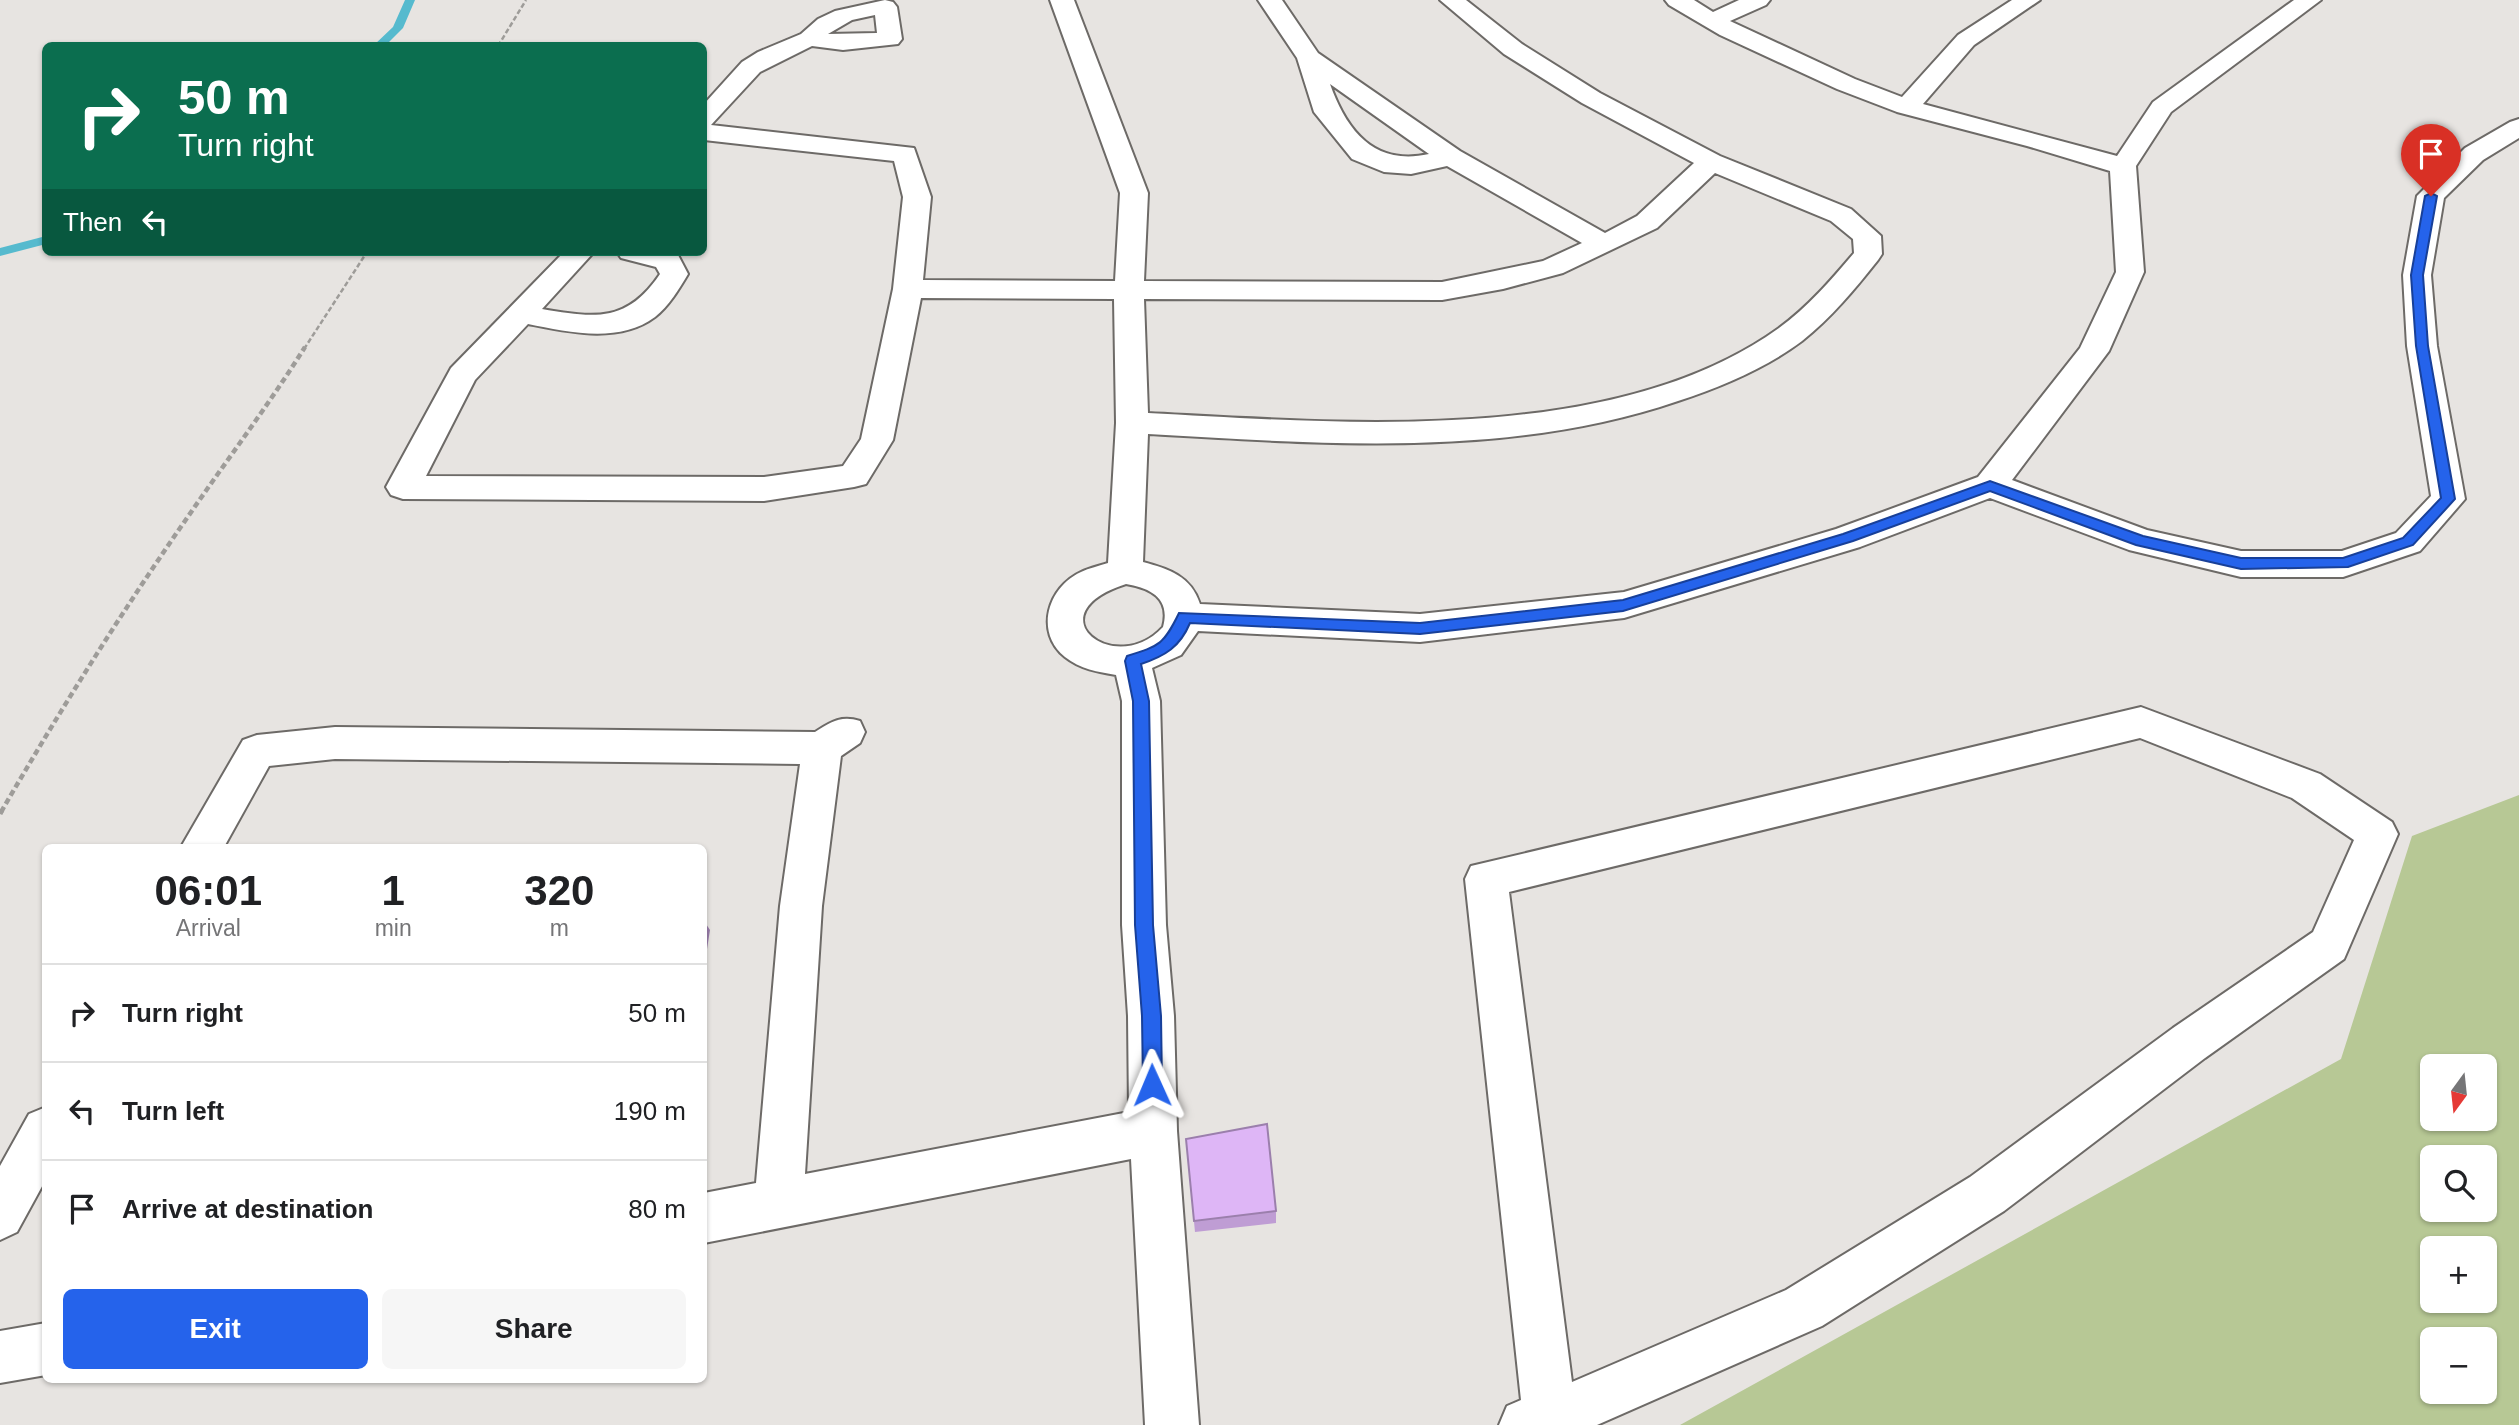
<!DOCTYPE html>
<html lang="en">
<head>
<meta charset="utf-8">
<style>
	body { margin:0; font-family:Arial,sans-serif; background:#f6f6f6; color:#202124; height:100vh; display:flex; flex-direction:column; font-size:26px; white-space:nowrap }
	* { box-sizing:border-box; margin:0 }
	p { font-size:23px; color:#757577 }
	.icon { flex:none; width:38px; height:38px; fill:none; stroke:currentColor; stroke-width:2; stroke-linecap:round; stroke-linejoin:round }
	.map { position:relative; flex:1; overflow:hidden }
	.sheet { position:absolute; left:42px; top:844px; width:665px; height:539px; display:flex; flex-direction:column; background:#fff; border-radius:10px; box-shadow:0 2px 5px #0004 }
	.sheet>* { flex:none }
	.hud { position:absolute; left:42px; top:42px; width:665px; height:214px; border-radius:10px; box-shadow:0 2px 5px #0004; background:#0b6e4f; color:#fff; overflow:hidden }
	.needle { width:46px; rotate:195deg }
	.fabs { position:absolute; left:2420px; top:1054px; display:grid; gap:14px }
	.fabs a { display:grid; place-items:center; width:77px; height:77px; border-radius:10px; background:#fff; box-shadow:0 2px 5px #0004; font-size:35px }
	.pin { position:absolute; display:grid; place-items:center; width:60px; height:60px; color:#fff; margin:-72px -30px; border-radius:50% 50% 50% 0; rotate:-45deg; box-shadow:0 0 7px #0007 }
	.pin .icon { rotate:45deg }
	.me { position:absolute; width:77px; margin:-38px; rotate:359deg; stroke-linejoin:round; filter:drop-shadow(0 0 5px #0008) }
	.turn { display:flex; align-items:center; gap:24px; height:147px; padding:0 21px; font-size:32px }
	.turn .icon { width:91px; height:91px; stroke-width:2.5 }
	.turn b { display:block; font-size:49px; line-height:60px }
	.then { display:flex; align-items:center; height:66px; padding:0 21px; background:#0003; gap:14px; font-size:26px }
	.eta { display:flex; justify-content:space-evenly; align-items:center; height:119px; text-align:center }
	.eta b { font-size:42px; font-weight:700; line-height:49px }
	.cta { display:flex; gap:14px; margin-top:auto; padding:14px 21px }
	.cta a { flex:1; height:80px; border-radius:10px; background:#2563eb; color:#fff; font-size:28px; font-weight:700; line-height:80px; text-align:center }
	.cta a+a { background:#f6f6f6; color:#202124 }
	ul { padding:0; list-style:none }
	li { display:flex; align-items:center; gap:21px; height:98px; padding:0 21px; border-top:2px solid #e0e0e0 }
	li div { flex:1 }
	li b { display:block; font-size:26px }
	li em { font-style:normal }
	.map>svg:first-child { display:block }
	.green { fill:#b7c895; fill-rule:evenodd }
	.lines { fill:none; stroke-linecap:round; stroke-linejoin:round }
	.stream { fill:#56bace; fill-rule:evenodd }
	.street-casing { stroke:#6d6a67; stroke-width:4 }
	.path-far2 { stroke:#9e9c99; stroke-width:2.5; stroke-dasharray:5 2.5; stroke-linecap:butt }
	.path-far1 { stroke:#9e9c99; stroke-width:4.5; stroke-dasharray:6 3.5; stroke-linecap:butt }
	.path { stroke:#9e9c99; stroke-width:5; stroke-dasharray:9 4.5; stroke-linecap:butt }
	.street { fill:#fff; fill-rule:evenodd }
	.wall { fill:#bf9dd4 }
	.shaded-wall { fill:#9b7fac }
	.building { fill:#deb6f6; stroke:#9b7fac; stroke-width:2 }
	.route { fill:#2563eb; stroke:#184099; stroke-width:2 }
</style>
</head>
<body>
<div class="map">
<svg width="2519" height="1425" viewBox="0 0 2519 1425">
	<rect width="100%" height="100%" fill="#e7e4e1"/>
	<!-- green -->
	<path class="green" d="M 2519,795 L 2519,1425 L 1680,1425 L 2341,1059 L 2412,836 ZM 2432,1066 L 2485,1066 L 2485,1118 L 2432,1118 ZM 2432,1157 L 2485,1157 L 2485,1209 L 2432,1209 ZM 2432,1248 L 2485,1248 L 2485,1300 L 2432,1300 ZM 2432,1339 L 2485,1339 L 2485,1391 L 2432,1391 Z"/>
	<g class="lines">
		<!-- stream -->
		<path class="stream" d="M 405,0 L 415,0 L 403,28 L 385,46 L 373,46 L 393,27 Z
			M 46,236 L 46,244 L 0,256 L 0,248 Z"/>
		<!-- street casing -->
		<g class="street-casing">
			<path id="street" d="M 885,0 L 893,2 L 897,7 L 902,39 L 898,44 L 843,50 L 812,46 L 760,72 L 711,125 L 914,148 L 931,197 L 923,280 L 1115,281 L 1120,193 L 1050,0 L 1074,0 L 1148,193 L 1144,281 L 1442,282 L 1543,261 L 1582,243 L 1447,166 L 1411,174 L 1384,172 L 1352,159 L 1314,112 L 1297,58 L 1258,0 L 1282,0 L 1318,53 L 1460,151 L 1605,233 L 1637,216 L 1694,163 L 1582,103 L 1504,54 L 1440,0 L 1466,0 L 1522,44 L 1600,93 L 1720,156 L 1851,209 L 1881,236 L 1882,254 L 1878,260 C 1855,289 1831,318 1802,341 C 1766,368 1721,387 1678,401 C 1508,459 1324,444 1148,434 L 1143,562 C 1169,569 1191,576 1200,604 L 1420,614 L 1624,592 L 1836,529 L 1978,477 L 2080,348 L 2116,272 L 2110,171 L 2027,146 L 1897,112 L 1837,89 L 1720,35 L 1669,5 L 1665,0 L 1694,0 L 1713,12 L 1739,0 L 1770,0 L 1766,5 L 1730,21 L 1855,79 L 1902,97 L 1958,35 L 2012,0 L 2040,0 L 1974,45 L 1923,104 L 2117,156 L 2153,102 L 2294,0 L 2321,0 L 2171,112 L 2136,166 L 2144,272 L 2109,351 L 2012,480 L 2147,530 L 2241,551 L 2342,551 L 2396,533 L 2431,496 L 2407,346 L 2403,275 L 2417,196 L 2465,148 L 2510,122 L 2519,119 L 2519,138 L 2483,160 L 2444,198 L 2431,275 L 2437,346 L 2465,499 L 2420,551 L 2343,577 L 2241,577 L 2129,550 L 1990,498 L 1860,547 L 1624,618 L 1420,642 L 1198,631 L 1181,655 L 1152,668 L 1160,701 L 1166,925 L 1174,1016 L 1177,1131 L 1199,1425 L 1145,1425 L 1131,1159 L 704,1243 L 704,1193 L 756,1183 L 780,906 L 800,764 L 335,759 L 269,766 L 224,847 L 181,847 L 243,740 L 257,735 L 335,727 L 815,732 C 831,722 841,715 860,721 L 865,732 L 860,743 L 841,756 L 822,906 L 805,1174 L 1129,1112 L 1128,1016 L 1122,925 L 1122,701 L 1116,675 C 1098,672 1080,669 1065,657 C 1034,632 1048,587 1081,572 C 1089,568 1099,566 1108,563 L 1116,423 L 1114,299 L 921,298 L 893,440 L 866,484 L 854,487 L 764,501 L 403,499 L 391,495 L 386,487 L 451,368 L 564,252 L 594,252 L 542,309 C 595,318 627,323 660,274 L 656,267 L 621,258 L 617,252 L 666,252 L 678,255 L 688,274 C 679,289 669,306 655,317 C 619,344 568,332 528,324 L 475,380 L 426,476 L 764,477 L 843,466 L 861,439 L 893,289 L 903,197 L 894,161 L 704,140 L 704,104 L 742,62 L 758,52 L 801,34 L 818,19 L 835,11 ZM 875,15 L 877,33 L 828,34 L 852,20 ZM 1330,84 L 1429,154 C 1375,166 1347,132 1330,84 ZM 1715,173 L 1831,221 L 1853,239 L 1854,253 C 1831,280 1808,307 1779,328 C 1614,447 1341,423 1148,413 L 1144,299 L 1442,300 L 1503,289 L 1563,273 L 1657,228 ZM 1126,584 C 1150,588 1171,598 1163,627 C 1115,679 1032,614 1126,584 Z
				M 2141,707 L 2320,774 L 2392,822 L 2398,834 L 2344,959 L 2205,1058 L 2004,1211 L 1822,1326 L 1597,1425 L 1499,1425 L 1507,1406 L 1521,1400 L 1465,879 L 1471,866 ZM 2140,738 L 2292,798 L 2354,840 L 2313,932 L 2173,1028 L 1970,1177 L 1786,1290 L 1572,1382 L 1509,892 Z
				M 46,1107 L 46,1179 L 17,1232 L 0,1240 L 0,1166 L 29,1114 Z
				M 46,1323 L 46,1375 L 0,1383 L 0,1331 Z"/>
		</g>
		<!-- path-far2 -->
		<path class="path-far2" d="M 498,46 L 526,0
			M 304,349 L 367,252"/>
		<!-- path-far1 -->
		<path class="path-far1" d="M 1,812 C 59,712 121,613 187,518 C 226,461 268,406 305,347"/>
		<!-- path -->
		<path class="path" d="M 0,814 L 2,810"/>
		<!-- street -->
		<use href="#street" class="street"/>
	</g>
	<!-- wall -->
	<path class="wall" d="M 1186,1139 L 1276,1211 L 1276,1223 L 1195,1232 Z"/>
	<!-- shaded-wall -->
	<path class="shaded-wall" d="M 704,921 L 710,930 L 704,968 Z"/>
	<!-- building -->
	<path class="building" d="M 1267,1124 L 1276,1211 L 1194,1221 L 1186,1139 Z"/>
	<!-- route -->
	<path class="route" d="M 2431,193 L 2437,196 L 2423,275 L 2428,346 L 2455,499 L 2413,545 L 2348,567 L 2241,569 L 2136,545 L 1990,491 L 1853,541 L 1623,611 L 1420,634 L 1190,623 C 1180,647 1165,656 1141,664 L 1149,701 L 1153,925 L 1161,1016 L 1162,1085 L 1159,1091 L 1152,1094 L 1145,1091 L 1143,1085 L 1142,1016 L 1135,925 L 1133,701 L 1125,661 L 1127,656 C 1160,646 1164,644 1179,613 L 1420,623 L 1623,600 L 1843,534 L 1990,481 L 2143,536 L 2241,558 L 2343,558 L 2403,538 L 2441,498 L 2416,346 L 2411,275 L 2425,196 Z"/>
</svg>
<div class="fabs">
<a><svg class="needle" viewBox="-14 -14 28 28"><path d="M0-13l5 13h-10z" fill="#e53935"/><path d="M0 13l5-13h-10z" fill="#757577"/></svg></a>
<a><svg class="icon" aria-label="search" viewBox="0 0 24 24"><circle cx="10" cy="10" r="6"/><path d="M15 15l6 6"/></svg></a>
<a>+</a>
<a>−</a>
</div>
<div class="pin" style="left:2431px;top:196px;background:#d93025"><svg class="icon" aria-label="arrive" viewBox="0 0 24 24"><path d="M6 21V4h12l-3 4 3 4H6"/></svg></div>
<svg class="me" style="left:1152px;top:1085px" viewBox="-20 -20 40 40"><path d="M0-17L14 15 0 8-14 15z" fill="#2563eb" stroke="#fff" stroke-width="4"/></svg>
<div class="hud">
<div class="turn"><svg class="icon" aria-label="right" viewBox="0 0 24 24"><path d="M7 20v-9h11M14 6l5 5-5 5"/></svg><div><b>50 m</b>Turn right</div></div>
<div class="then">Then<svg class="icon" aria-label="left" viewBox="0 0 24 24"><path d="M17 20v-9H6M10 6l-5 5 5 5"/></svg></div>
</div>
<section class="sheet">
<div class="eta">
<div><b>06:01</b><p>Arrival</p></div>
<div><b>1</b><p>min</p></div>
<div><b>320</b><p>m</p></div>
</div>
<ul>
<li><svg class="icon" aria-label="right" viewBox="0 0 24 24"><path d="M7 20v-9h11M14 6l5 5-5 5"/></svg><div><b>Turn right</b></div><em>50 m</em></li>
<li><svg class="icon" aria-label="left" viewBox="0 0 24 24"><path d="M17 20v-9H6M10 6l-5 5 5 5"/></svg><div><b>Turn left</b></div><em>190 m</em></li>
<li><svg class="icon" aria-label="arrive" viewBox="0 0 24 24"><path d="M6 21V4h12l-3 4 3 4H6"/></svg><div><b>Arrive at destination</b></div><em>80 m</em></li>
</ul>
<div class="cta"><a>Exit</a><a>Share</a></div>
</section>
</div>
</body>
</html>
